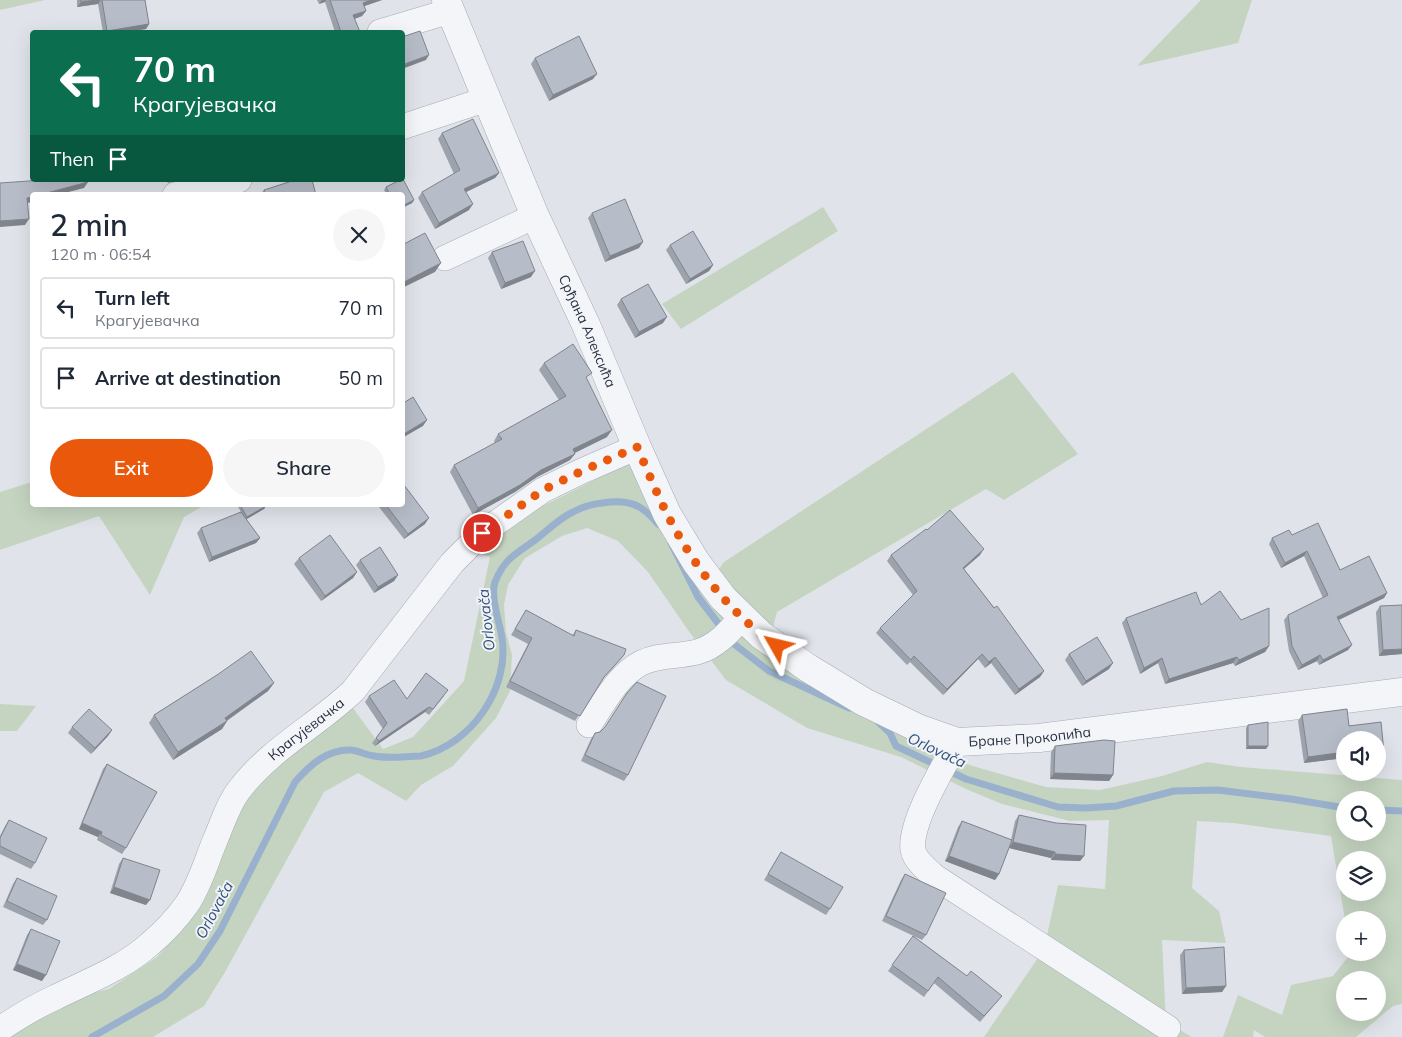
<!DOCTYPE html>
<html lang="en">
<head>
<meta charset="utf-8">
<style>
	body { margin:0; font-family:Mulish,sans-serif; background:#f6f6f7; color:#1f2937; height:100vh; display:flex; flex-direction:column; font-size:19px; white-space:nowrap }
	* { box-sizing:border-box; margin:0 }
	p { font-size:16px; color:#747a83 }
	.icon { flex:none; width:28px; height:28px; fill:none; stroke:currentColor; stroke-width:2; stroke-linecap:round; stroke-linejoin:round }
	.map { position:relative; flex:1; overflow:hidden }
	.drawer { position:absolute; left:30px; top:192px; width:375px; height:315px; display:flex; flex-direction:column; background:#fff; border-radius:5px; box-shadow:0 5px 20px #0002 }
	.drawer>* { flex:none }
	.top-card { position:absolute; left:30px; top:30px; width:375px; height:152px; border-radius:5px; box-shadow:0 5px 20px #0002; background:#0b6e4f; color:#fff; overflow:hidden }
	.buttons { position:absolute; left:1336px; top:731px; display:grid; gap:10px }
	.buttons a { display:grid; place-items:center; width:50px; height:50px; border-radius:50%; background:#fff; box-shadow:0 5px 20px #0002; font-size:25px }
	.pin { position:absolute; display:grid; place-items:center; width:42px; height:42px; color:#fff; margin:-21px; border:2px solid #fff; border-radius:50%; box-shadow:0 1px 5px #0007 }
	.me { position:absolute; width:55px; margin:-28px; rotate:307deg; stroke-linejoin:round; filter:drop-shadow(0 0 4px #0008) }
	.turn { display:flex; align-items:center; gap:18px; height:105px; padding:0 20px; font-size:22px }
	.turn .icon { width:65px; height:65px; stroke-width:2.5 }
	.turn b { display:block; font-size:35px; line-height:42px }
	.then { display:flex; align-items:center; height:48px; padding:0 20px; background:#0003; gap:10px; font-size:19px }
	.round { display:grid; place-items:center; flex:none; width:52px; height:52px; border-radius:26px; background:#f6f6f7 }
	.head { display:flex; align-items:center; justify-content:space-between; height:85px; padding:0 20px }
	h1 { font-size:30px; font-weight:600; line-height:38px }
	.button { display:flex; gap:10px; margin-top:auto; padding:10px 20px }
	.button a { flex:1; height:58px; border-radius:30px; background:#ea580c; color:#fff; font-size:20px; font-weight:600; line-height:58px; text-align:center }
	.button a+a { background:#f6f6f7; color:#1f2937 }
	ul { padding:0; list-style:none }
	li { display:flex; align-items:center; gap:15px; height:62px; margin:0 10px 8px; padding:0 10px; border:2px solid #e0e1e3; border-radius:5px }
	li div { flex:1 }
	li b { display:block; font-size:19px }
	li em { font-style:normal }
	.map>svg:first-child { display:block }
	.green { fill:#c5d4c1; fill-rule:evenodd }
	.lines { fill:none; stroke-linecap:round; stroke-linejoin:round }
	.stream { stroke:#99b1cc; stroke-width:7 }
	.minor-casing { stroke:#a5abb5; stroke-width:26 }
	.tertiary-casing { stroke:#a5abb5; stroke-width:29 }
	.minor { stroke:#f3f5f8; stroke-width:25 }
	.tertiary { stroke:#f3f5f8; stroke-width:28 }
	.wall { fill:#9da3ac }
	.shaded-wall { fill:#80848c }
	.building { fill:#b7bdc8; stroke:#80848c }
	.route { stroke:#ea580c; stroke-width:9; stroke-dasharray:0 16.2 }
	.labels { text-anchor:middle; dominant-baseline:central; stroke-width:4; stroke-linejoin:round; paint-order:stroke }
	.street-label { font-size:14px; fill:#283143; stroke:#f0f3f7 }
	.water-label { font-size:15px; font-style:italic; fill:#304e79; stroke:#f0f3f7 }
</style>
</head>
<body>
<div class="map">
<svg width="1402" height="1037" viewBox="0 0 1402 1037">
	<rect width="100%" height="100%" fill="#e0e4ea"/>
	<!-- green -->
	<path class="green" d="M 0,0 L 45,0 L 0,10 Z
		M 1201,0 L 1252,0 L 1238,43 L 1137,66 Z
		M 823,207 L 838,231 L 681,329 L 662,304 Z
		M 1013,372 L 1078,454 L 1004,500 L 986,489 L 777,612 L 769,642 L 959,762 L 1046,787 L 1100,790 L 1162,776 L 1207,762 L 1241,767 L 1402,780 L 1402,1004 L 1393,1006 L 1356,1037 L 1265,1037 L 1254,1030 L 1253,1037 L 1223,1037 L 1238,995 L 1282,1015 L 1291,985 L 1333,976 L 1351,953 L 1378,952 L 1378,920 L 1345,920 L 1331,836 L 1233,823 L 1197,821 L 1192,888 L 1219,911 L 1226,943 L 1162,940 L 1166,1022 L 1192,1037 L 984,1037 L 1044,949 L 1058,885 L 1105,889 L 1109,820 L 1070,821 L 1002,804 L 966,789 L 901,757 L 807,728 L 726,680 L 690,633 L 648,572 L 618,541 L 587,528 L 562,536 L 525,558 L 508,585 L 504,605 L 506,632 L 512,655 L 510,691 L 496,718 L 453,766 L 421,785 L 406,801 L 358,773 L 324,792 L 225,972 L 204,1006 L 153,1037 L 10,1037 L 67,999 L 109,989 L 157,957 L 187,923 L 223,839 L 267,767 L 350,704 L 383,749 L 413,737 L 464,681 L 490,557 L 475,551 L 501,527 L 644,455 L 711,580 L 724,562 ZM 1345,800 L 1378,800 L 1378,832 L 1345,832 ZM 1345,860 L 1378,860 L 1378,892 L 1345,892 ZM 1345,980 L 1378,980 L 1378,1012 L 1345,1012 Z
		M 32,482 L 32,505 L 205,505 L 184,517 L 150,595 L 99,516 L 0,550 L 0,492 Z
		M 0,704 L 36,706 L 17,731 L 0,731 Z"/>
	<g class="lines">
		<!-- stream -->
		<path class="stream" d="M 671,543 L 698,597 L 734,644 L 769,671 L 849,708
			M 877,721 L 890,733 L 896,746 L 966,779 L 1058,807 L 1086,808 L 1116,806 L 1174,791 L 1218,790 L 1291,799 L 1345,808
			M 1378,810 L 1402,811
			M 92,1037 L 164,996 L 198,964 L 220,931 L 295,782 C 310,765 327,749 351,750 C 359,751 366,755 374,756 C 389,759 406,756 421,756 C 471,745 510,688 502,638 C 500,624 490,596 495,582 C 506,555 519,553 539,537 C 550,528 560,518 573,512 C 582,507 592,504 602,503 C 627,499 641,503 658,524"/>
		<!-- minor casing -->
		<g class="minor-casing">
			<g id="minor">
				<path d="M 380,32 L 450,11"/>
				<path d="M 402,127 L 487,99"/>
				<path d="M 175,195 L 239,180"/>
				<path d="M 445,258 L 535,216"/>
				<path d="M 589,725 C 604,703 617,676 641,663 C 659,654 679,657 697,652 C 716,647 730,631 742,617"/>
				<path d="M 957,742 C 944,766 909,823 913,850 C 915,860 927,870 935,877 L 1168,1028"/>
				<path id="s1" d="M 0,1029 C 18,1017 36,1006 56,997 C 88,981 124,968 151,943 C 164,932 177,918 187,904 C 200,885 207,859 216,838 C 223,822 228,804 239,790 C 270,749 316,726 353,691 L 452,563 L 482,533 L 543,490 L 582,471 L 637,447"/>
			</g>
		</g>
		<!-- tertiary casing -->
		<g class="tertiary-casing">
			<g id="tertiary">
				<path id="s2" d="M 446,0 L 535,216 L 586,325 L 637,447 L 667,514 L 696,562 L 723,598 L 761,635 L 808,668 L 864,702 L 920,729 L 957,742 L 1039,738 L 1402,692"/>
			</g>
		</g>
		<!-- minor -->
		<use href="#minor" class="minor"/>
		<!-- tertiary -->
		<use href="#tertiary" class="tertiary"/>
	</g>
	<!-- wall -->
	<path class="wall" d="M 77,0 L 145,0 L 149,24 L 146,29 L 124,32 L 103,32 L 98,4 L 77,7 Z
		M 317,0 L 382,0 L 364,6 L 366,11 L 362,16 L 354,19 L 360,32 L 335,32 L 325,2 L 319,4 Z
		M 535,58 L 593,79 L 549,101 L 531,64 Z
		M 442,133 L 499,173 L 495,178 L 466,192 L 469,210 L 435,229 L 418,198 L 422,192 L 454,174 L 438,139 Z
		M 402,179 L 403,179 L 414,200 L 412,203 L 402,208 L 402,195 L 387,195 L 384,190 L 386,187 L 400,180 L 402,180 Z
		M 264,190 L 316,195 L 260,195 Z
		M 592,213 L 639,248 L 605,262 L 588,218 Z
		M 670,245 L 713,265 L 709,271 L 686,284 L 666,250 Z
		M 492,252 L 531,277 L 501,289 L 488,258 Z
		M 621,299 L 663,323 L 635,338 L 617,305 Z
		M 544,363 L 587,380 L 607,437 L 575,453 L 570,460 L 537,477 L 515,492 L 473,515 L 450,472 L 454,465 L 495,443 L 494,441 L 498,434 L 559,400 L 539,370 Z
		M 237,505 L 265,505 L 266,506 L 264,509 L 246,519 L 260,538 L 256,543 L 209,562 L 197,533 L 201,528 L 241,512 Z
		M 380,505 L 402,505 L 425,524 L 404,539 L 379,507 Z
		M 927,530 L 980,555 L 964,569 L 1044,671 L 1040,677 L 1015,695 L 991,663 L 985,668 L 978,659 L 943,695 L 910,662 L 907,665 L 876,633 L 880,628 L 913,595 L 887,561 L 891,555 Z
		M 1292,535 L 1340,570 L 1387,593 L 1384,598 L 1339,620 L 1348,650 L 1319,665 L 1317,661 L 1298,670 L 1289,651 L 1284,620 L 1288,615 L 1323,598 L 1304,556 L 1281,568 L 1269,544 L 1272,538 Z
		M 299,558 L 357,572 L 353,578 L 321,601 L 294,564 Z
		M 360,560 L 398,575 L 394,581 L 374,593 L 356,565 Z
		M 1201,605 L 1241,620 L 1269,646 L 1265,652 L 1235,666 L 1233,663 L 1165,684 L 1158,663 L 1140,674 L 1122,623 L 1126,618 Z
		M 1402,605 L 1402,654 L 1379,656 L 1376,612 L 1380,606 Z
		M 526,610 L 572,636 L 576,630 L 624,655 L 620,660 L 601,681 L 575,721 L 506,687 L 528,644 L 511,635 Z
		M 1069,654 L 1109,669 L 1082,686 L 1065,660 Z
		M 217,675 L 274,683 L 268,691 L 227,721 L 222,729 L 173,760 L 149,723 L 154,715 Z
		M 369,696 L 407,699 L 444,696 L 429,715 L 425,712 L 375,746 L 372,743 L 383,729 L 365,702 Z
		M 1347,709 L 1349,726 L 1381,722 L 1384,752 L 1380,758 L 1378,758 L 1378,740 L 1345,740 L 1345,758 L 1304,763 L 1298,721 L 1302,715 Z
		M 1248,725 L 1268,746 L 1266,749 L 1246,749 L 1246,728 Z
		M 72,727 L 112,730 L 108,736 L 91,754 L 68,733 Z
		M 595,733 L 628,775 L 624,781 L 581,761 L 591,739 Z
		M 1055,746 L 1113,775 L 1109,781 L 1050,779 L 1051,752 Z
		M 107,764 L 126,848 L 122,854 L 97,840 L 98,837 L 79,829 L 103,769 Z
		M 1019,815 L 1056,823 L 1084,856 L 1080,861 L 1051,860 L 1051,858 L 1009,848 L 999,874 L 995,880 L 945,861 L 958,827 L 962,821 L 1011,840 L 1015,821 Z
		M 9,820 L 35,863 L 31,869 L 0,854 L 0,836 L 5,826 Z
		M 781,852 L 830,909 L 826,915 L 764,880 Z
		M 123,858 L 146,905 L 110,893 L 119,864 Z
		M 905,874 L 926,935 L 922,940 L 882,921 L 901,880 Z
		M 17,878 L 47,920 L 43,925 L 3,907 L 13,884 Z
		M 31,929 L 42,981 L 13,970 L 27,935 Z
		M 913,936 L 967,976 L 1002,996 L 980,1022 L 934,983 L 924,997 L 888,971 Z
		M 1184,950 L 1226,986 L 1222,992 L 1182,994 L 1180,955 Z"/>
	<!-- shaded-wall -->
	<path class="shaded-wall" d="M 97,0 L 101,0 L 98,4 L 77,7 L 81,2 Z
		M 322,0 L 326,0 L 325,2 L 319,4 Z
		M 371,0 L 382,0 L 359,8 L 363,3 Z
		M 366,11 L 362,16 L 349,21 L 353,15 Z
		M 149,24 L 146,29 L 124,32 L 106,32 L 107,31 Z
		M 429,55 L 426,60 L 402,69 L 402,65 Z
		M 597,74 L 593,79 L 549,101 L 553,95 Z
		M 499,173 L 495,178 L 460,195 L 464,189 Z
		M 170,180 L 180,180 L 167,183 Z
		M 88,182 L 84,188 L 57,195 L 39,195 Z
		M 32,197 L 32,202 L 23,204 L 27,198 Z
		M 414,200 L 412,203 L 402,208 L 402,206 Z
		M 473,204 L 469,210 L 435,229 L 439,223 Z
		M 29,219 L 25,225 L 0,227 L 0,221 Z
		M 643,242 L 639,248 L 605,262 L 610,256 Z
		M 441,263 L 435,272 L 402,288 L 402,283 Z
		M 713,265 L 709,271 L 686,284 L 690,279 Z
		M 535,271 L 531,277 L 501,289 L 505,283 Z
		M 667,317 L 663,323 L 635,338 L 639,332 Z
		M 427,420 L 423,426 L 402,438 L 402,435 Z
		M 612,430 L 607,437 L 568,456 L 573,449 Z
		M 575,454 L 570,460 L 537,477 L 515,492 L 473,515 L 478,508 L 541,470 Z
		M 266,506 L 264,509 L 245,520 L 247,517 Z
		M 429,518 L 425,524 L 404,539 L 408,534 Z
		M 260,538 L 256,543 L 209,562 L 212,557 Z
		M 984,549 L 980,555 L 959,573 L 963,568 Z
		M 1307,551 L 1304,556 L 1281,568 L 1285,563 Z
		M 357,572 L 353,578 L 321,601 L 325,596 Z
		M 398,575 L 394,581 L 374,593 L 378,587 Z
		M 1387,593 L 1384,598 L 1334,622 L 1337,617 Z
		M 1352,645 L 1348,650 L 1319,665 L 1323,660 Z
		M 1269,646 L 1265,652 L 1235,666 L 1239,660 Z
		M 1402,649 L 1402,654 L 1379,656 L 1383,650 Z
		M 982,654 L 978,659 L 943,695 L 947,689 Z
		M 1320,655 L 1317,661 L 1298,670 L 1302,665 Z
		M 995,657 L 991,663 L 985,668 L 989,662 Z
		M 1237,657 L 1233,663 L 1165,684 L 1169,679 Z
		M 1162,658 L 1158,663 L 1140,674 L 1144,668 Z
		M 1113,663 L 1109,669 L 1082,686 L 1086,681 Z
		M 1044,671 L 1040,677 L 1015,695 L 1019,689 Z
		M 274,683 L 268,691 L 220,725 L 227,721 L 222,729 L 173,760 L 178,752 Z
		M 429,707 L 425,712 L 375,746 L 379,741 Z
		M 112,730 L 108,736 L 91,754 L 95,748 Z
		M 1248,746 L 1268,746 L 1266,749 L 1246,749 Z
		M 1345,752 L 1345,758 L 1304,763 L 1308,757 Z
		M 1384,752 L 1380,758 L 1378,758 L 1378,753 Z
		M 1054,773 L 1113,775 L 1109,781 L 1050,779 Z
		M 82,823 L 102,832 L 98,837 L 79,829 Z
		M 1013,842 L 1055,852 L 1051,858 L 1009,848 Z
		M 1055,854 L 1084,856 L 1080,861 L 1051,860 Z
		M 949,856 L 999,874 L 995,880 L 945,861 Z
		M 114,887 L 150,900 L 146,905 L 110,893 Z
		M 17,964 L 46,975 L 42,981 L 13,970 Z
		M 1226,986 L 1222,992 L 1182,994 L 1186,988 Z"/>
	<!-- building -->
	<path class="building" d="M 80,0 L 97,0 L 81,2 Z
		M 102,0 L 145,0 L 149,24 L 107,31 Z
		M 330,0 L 371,0 L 363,3 L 366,11 L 353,15 L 360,32 L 341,32 Z
		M 420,31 L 429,55 L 402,65 L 402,37 Z
		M 579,36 L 597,74 L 553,95 L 535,58 Z
		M 473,119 L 499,173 L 464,189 L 473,204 L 439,223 L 422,192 L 460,170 L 442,133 Z
		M 402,179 L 403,179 L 414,200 L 402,206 L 402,195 L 390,195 L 386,187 L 400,180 L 402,180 Z
		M 43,180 L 88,180 L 88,182 L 39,195 L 32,195 L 32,197 L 27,198 L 29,219 L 0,221 L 0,183 Z
		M 295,180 L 312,180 L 316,195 L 265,195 L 264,190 Z
		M 625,199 L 643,242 L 610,256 L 592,213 Z
		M 693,231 L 713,265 L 690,279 L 670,245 Z
		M 425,233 L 441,263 L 402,283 L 402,245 Z
		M 523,241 L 535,271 L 505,283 L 492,252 Z
		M 648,284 L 667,317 L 639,332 L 621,299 Z
		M 573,344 L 592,373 L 586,377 L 612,430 L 573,449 L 575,454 L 541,470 L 520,485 L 478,508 L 454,465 L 502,439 L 498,434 L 566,396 L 544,363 Z
		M 413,397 L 427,420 L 402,435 L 402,404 Z
		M 404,485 L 429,518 L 408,534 L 386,505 L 402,505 L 402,486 Z
		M 240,505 L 265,505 L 266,506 L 247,517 Z
		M 950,510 L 984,549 L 963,568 L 994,608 L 997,606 L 1044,671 L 1019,689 L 995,657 L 989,662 L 982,654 L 947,689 L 914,656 L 911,660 L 880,628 L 917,591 L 891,555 L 926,529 L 927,530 Z
		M 241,512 L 260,538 L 212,557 L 201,528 Z
		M 1318,523 L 1340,570 L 1369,556 L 1387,593 L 1337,617 L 1352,645 L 1323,660 L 1320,655 L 1302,665 L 1292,646 L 1288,615 L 1328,595 L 1307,551 L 1285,563 L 1272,538 L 1289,530 L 1292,535 Z
		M 330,535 L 357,572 L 325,596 L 299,558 Z
		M 380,547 L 398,575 L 378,587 L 360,560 Z
		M 1220,591 L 1241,620 L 1269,608 L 1269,646 L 1239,660 L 1237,657 L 1169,679 L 1162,658 L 1144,668 L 1126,618 L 1196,592 L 1201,605 Z
		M 1402,605 L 1402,649 L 1383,650 L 1380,606 Z
		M 526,610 L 574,636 L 576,630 L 626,649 L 624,655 L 604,677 L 580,716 L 510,681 L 532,638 L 515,629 Z
		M 1097,637 L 1113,663 L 1086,681 L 1069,654 Z
		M 251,651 L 274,683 L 225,718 L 227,721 L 178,752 L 154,715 L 217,675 Z
		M 426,673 L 448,690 L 433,709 L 429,707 L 379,741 L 376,738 L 387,723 L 369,696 L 394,680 L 407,699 Z
		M 637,682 L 666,696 L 628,775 L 585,755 L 595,733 L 600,732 L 605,727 L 627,693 Z
		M 89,709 L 112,730 L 95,748 L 72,727 Z
		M 1347,709 L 1349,726 L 1381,722 L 1384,752 L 1378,753 L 1378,740 L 1345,740 L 1345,752 L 1308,757 L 1302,715 Z
		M 1268,722 L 1268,746 L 1248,746 L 1248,725 Z
		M 1104,740 L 1115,741 L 1113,775 L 1054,773 L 1055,746 Z
		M 107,764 L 157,792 L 126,848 L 101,835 L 102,832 L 82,823 Z
		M 1019,815 L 1056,823 L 1086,825 L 1084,856 L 1055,854 L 1055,852 L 1013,842 Z
		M 9,820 L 47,838 L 35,863 L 0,846 L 0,838 Z
		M 962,821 L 1012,840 L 999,874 L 949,856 Z
		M 781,852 L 843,887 L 830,909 L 768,874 Z
		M 123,858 L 160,870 L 150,900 L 114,887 Z
		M 905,874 L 946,893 L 926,935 L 886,916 Z
		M 17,878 L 57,896 L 47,920 L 7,901 Z
		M 31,929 L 60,941 L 46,975 L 17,964 Z
		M 913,936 L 967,976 L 971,971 L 1002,996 L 984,1016 L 938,977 L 928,991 L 892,965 Z
		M 1224,947 L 1226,986 L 1186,988 L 1184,950 Z"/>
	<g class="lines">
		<!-- route -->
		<path class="route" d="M 482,533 L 543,490 L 582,471 L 637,447 C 647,469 656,492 667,514 C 693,565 729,613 777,646"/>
	</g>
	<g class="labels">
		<!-- street labels -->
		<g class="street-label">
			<text stroke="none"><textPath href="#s2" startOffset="360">Срђана Алексића</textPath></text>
			<text stroke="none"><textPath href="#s1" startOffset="444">Крагујевачка</textPath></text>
			<text stroke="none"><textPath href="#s2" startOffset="1011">Бране Прокопића</textPath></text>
		</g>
		<!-- water labels -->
		<g class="water-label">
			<text transform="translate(486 620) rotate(-96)">Orlovača</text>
			<text transform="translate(937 750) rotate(25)">Orlovača</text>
			<text transform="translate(214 910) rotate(-62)">Orlovača</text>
		</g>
	</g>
</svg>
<div class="buttons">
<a><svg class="icon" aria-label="sound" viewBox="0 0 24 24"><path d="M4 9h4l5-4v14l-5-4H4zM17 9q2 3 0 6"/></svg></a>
<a><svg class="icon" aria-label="search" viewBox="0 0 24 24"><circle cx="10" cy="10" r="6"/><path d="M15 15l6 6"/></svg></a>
<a><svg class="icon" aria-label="layers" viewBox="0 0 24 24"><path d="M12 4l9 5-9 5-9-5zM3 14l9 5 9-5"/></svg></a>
<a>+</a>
<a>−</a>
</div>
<div class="pin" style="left:482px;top:533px;background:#d93025"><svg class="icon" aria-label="arrive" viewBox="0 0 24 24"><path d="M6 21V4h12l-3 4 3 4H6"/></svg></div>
<svg class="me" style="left:777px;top:646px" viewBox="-20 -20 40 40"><path d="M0-17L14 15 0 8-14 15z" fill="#ea580c" stroke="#fff" stroke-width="4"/></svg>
<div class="top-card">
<div class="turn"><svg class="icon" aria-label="left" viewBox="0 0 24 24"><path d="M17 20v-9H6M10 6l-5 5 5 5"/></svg><div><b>70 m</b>Крагујевачка</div></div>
<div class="then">Then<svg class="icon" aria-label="arrive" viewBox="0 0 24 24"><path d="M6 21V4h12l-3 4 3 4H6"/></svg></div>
</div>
<section class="drawer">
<div class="head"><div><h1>2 min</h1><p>120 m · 06:54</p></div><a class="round"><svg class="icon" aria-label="close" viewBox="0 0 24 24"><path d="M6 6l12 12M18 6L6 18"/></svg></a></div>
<ul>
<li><svg class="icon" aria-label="left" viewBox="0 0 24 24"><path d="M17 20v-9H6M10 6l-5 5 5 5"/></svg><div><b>Turn left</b><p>Крагујевачка</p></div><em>70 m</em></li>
<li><svg class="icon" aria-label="arrive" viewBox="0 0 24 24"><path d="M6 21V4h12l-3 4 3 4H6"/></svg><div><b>Arrive at destination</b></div><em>50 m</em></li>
</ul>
<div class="button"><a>Exit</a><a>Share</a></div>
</section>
</div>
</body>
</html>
